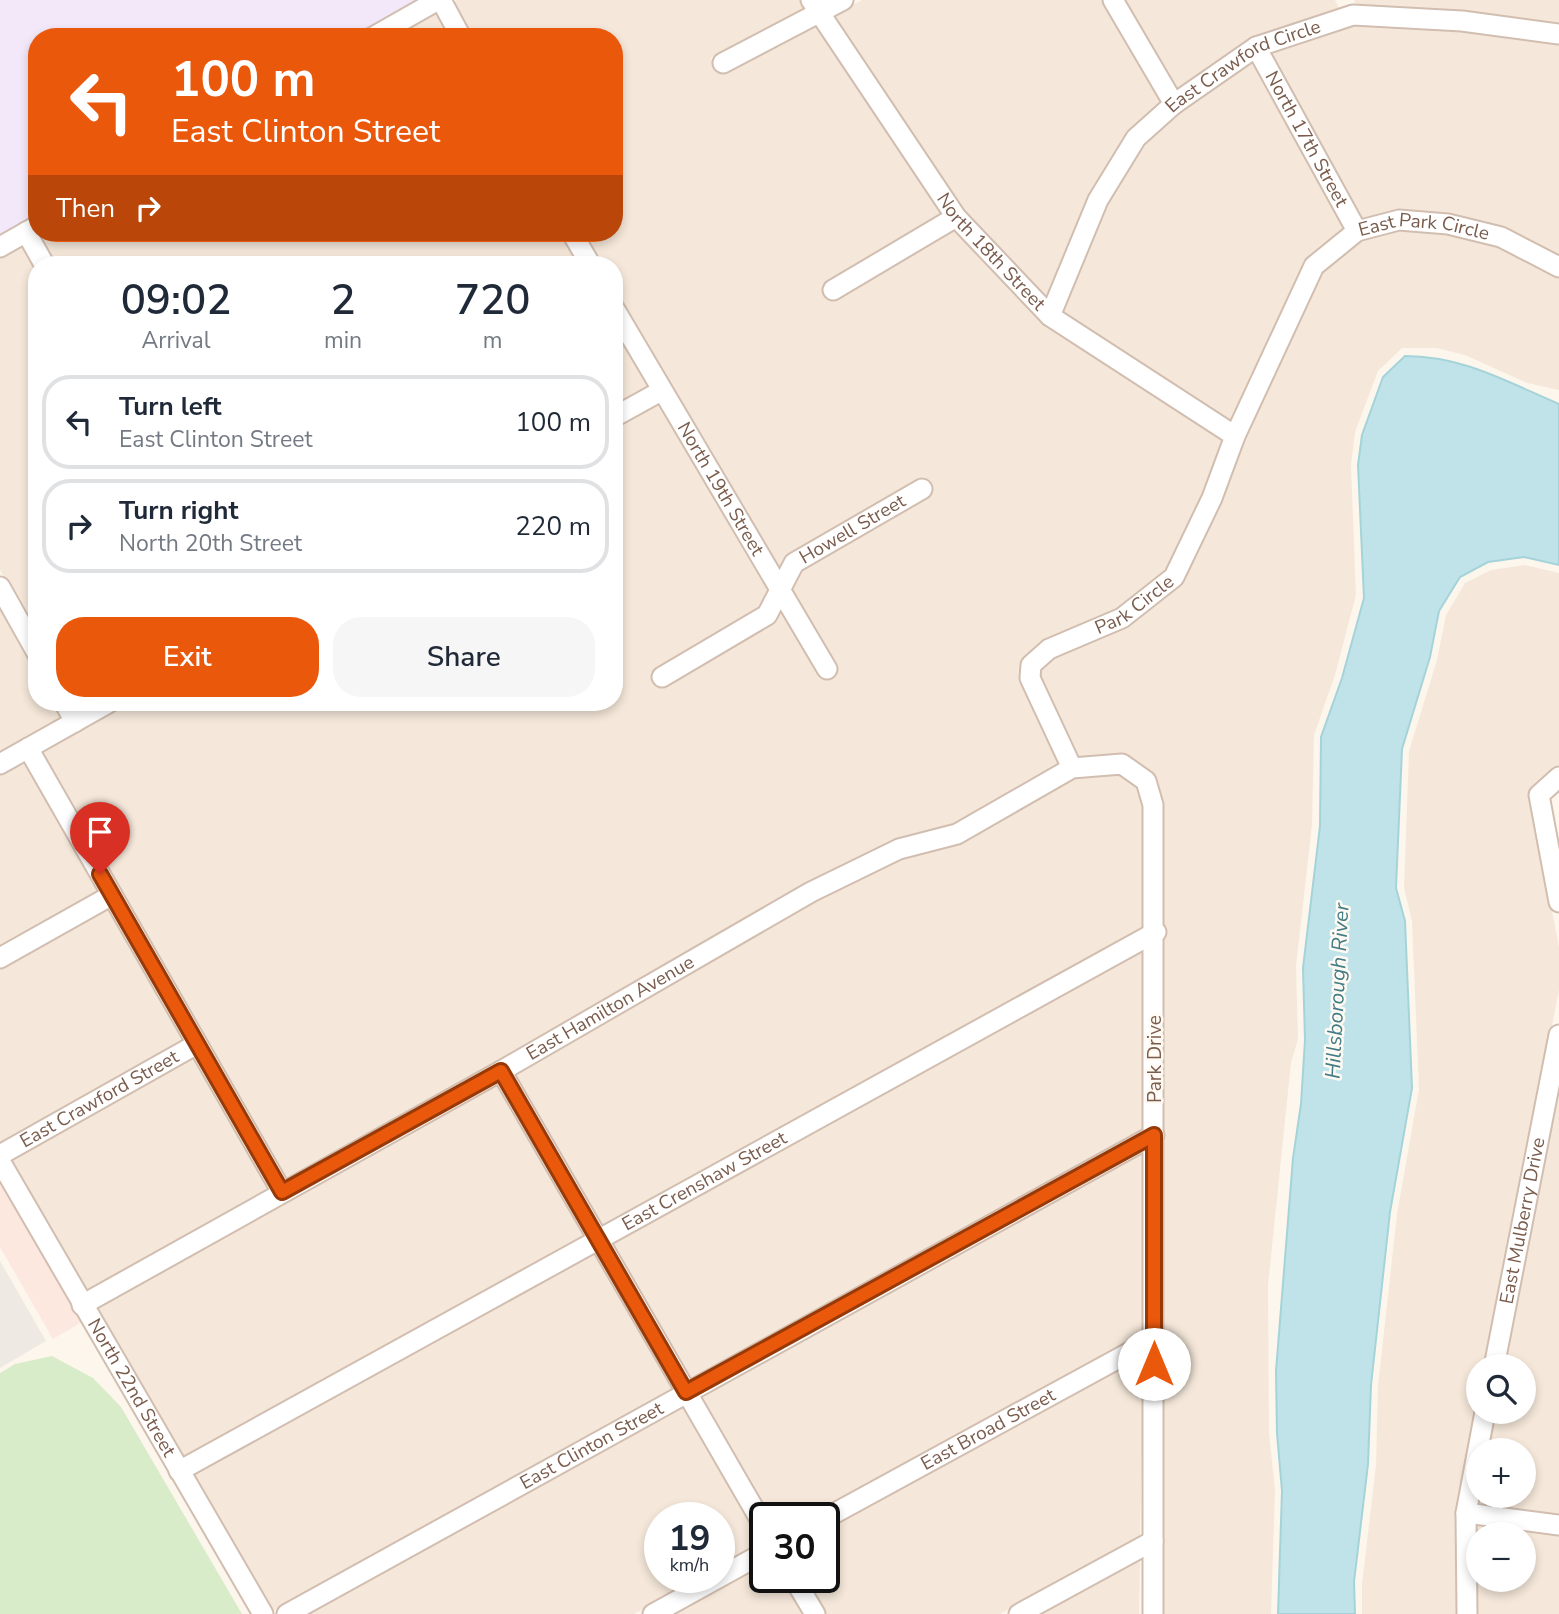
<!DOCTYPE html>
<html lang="en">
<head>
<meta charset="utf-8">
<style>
	body { margin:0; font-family:"Nunito Sans",sans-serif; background:#f6f6f7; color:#1f2937; height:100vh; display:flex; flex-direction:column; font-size:26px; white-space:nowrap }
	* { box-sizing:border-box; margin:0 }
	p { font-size:23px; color:#747a83 }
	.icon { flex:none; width:38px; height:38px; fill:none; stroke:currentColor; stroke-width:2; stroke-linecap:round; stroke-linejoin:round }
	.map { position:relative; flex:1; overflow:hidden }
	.sheet { position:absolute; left:28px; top:256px; width:595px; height:455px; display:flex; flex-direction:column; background:#fff; border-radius:28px; box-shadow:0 4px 10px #0003 }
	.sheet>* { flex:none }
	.guide { position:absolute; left:28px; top:28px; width:595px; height:214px; border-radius:28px; box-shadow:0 4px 10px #0003; background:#ea580c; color:#fff; overflow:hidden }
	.buttons { position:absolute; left:1466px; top:1354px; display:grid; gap:14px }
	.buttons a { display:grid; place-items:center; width:70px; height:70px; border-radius:50%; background:#fff; box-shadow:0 4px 10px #0003; font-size:35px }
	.speed { position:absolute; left:644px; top:1502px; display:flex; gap:14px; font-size:35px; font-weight:700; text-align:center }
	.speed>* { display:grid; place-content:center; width:91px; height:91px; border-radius:50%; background:#fff; box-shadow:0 4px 10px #0003; line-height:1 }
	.speed small { font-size:18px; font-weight:400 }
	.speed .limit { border:4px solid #111; border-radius:10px; background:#fff; color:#111 }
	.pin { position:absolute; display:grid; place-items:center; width:60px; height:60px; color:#fff; margin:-72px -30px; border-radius:50% 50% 50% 0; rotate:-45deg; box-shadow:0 0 7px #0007 }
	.pin .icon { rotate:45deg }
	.me { position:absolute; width:77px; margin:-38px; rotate:0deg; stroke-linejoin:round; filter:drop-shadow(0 0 5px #0008) }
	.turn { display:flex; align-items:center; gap:24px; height:147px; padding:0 28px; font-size:32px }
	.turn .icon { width:91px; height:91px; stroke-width:2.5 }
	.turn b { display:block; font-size:49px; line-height:60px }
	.then { display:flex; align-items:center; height:66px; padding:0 28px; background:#0003; gap:14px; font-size:26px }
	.eta { display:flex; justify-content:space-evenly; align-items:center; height:119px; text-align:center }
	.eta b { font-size:42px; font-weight:600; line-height:49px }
	.cta { display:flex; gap:14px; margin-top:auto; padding:14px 28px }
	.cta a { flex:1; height:80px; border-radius:28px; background:#ea580c; color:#fff; font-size:28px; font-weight:600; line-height:80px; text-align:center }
	.cta a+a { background:#f6f6f7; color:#1f2937 }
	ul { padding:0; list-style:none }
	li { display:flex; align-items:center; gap:21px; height:94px; margin:0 14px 10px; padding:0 14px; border:4px solid #e0e1e3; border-radius:28px }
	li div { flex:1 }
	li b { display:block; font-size:26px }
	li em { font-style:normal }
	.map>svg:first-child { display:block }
	.residential { fill:#f5e8da; fill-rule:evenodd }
	.commercial { fill:#fde8e0 }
	.industrial { fill:#efe9e4 }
	.education { fill:#f3e8fa }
	.green { fill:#d8ecc9 }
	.water { fill:#bfe3e8; stroke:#a5d3da; stroke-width:2 }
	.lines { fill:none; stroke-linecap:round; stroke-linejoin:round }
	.minor-casing { stroke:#d1beb0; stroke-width:23 }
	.minor { stroke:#fff; stroke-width:19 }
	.route-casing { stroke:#983908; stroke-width:18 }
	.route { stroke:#ea580c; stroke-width:12 }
	.labels { text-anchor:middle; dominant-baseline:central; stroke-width:5; stroke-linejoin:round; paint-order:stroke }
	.street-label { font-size:19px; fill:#7a5c4d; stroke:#fffaf3 }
	.water-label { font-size:21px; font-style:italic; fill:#437c86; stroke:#fffaf3 }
</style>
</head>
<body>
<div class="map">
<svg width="1559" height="1614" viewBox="0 0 1559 1614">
	<rect width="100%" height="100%" fill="#fdf6ec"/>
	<!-- residential -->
	<path class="residential" d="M 457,0 L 802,0 L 807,9 L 711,58 L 719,74 L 817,25 L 944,214 L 821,286 L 830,302 L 955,229 L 1039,320 L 1224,440 L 1204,494 L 1167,571 L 1117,610 L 1045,641 L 1025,657 L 1023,663 L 1061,763 L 953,825 L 496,1063 L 285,1180 L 40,753 L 130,702 L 614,702 L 614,428 L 659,403 L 770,588 L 760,609 L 650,673 L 659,688 L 771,624 L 781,607 L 824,681 L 838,673 L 790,589 L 800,570 L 933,492 L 924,477 L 789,554 L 779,571 L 614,291 L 614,264 L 599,264 L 581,233 L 614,233 L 614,37 L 471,37 L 452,3 Z
		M 862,0 L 1104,0 L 1163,101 L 1047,301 L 963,212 L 831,17 Z
		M 1123,0 L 1335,0 L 1340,10 L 1259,35 L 1176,91 Z
		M 1354,0 L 1559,0 L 1559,25 L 1357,7 Z
		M 438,11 L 452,37 L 392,37 Z
		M 1355,25 L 1462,31 L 1559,43 L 1559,257 L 1503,229 L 1361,221 L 1269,53 Z
		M 1254,60 L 1346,228 L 1231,424 L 1061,313 L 1106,204 L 1142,144 L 1179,111 Z
		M 1401,229 L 1448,232 L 1498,246 L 1559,277 L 1559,390 L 1527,383 L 1465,355 L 1436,348 L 1402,348 L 1378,371 L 1355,432 L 1351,465 L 1356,595 L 1335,675 L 1314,735 L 1312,825 L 1296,966 L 1298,1039 L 1291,1063 L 1268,1285 L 1269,1433 L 1275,1490 L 1271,1614 L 1161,1614 L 1161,1546 L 1164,1545 L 1161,1539 L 1163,1345 L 1166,1343 L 1163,1337 L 1164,938 L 1167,936 L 1164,930 L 1162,805 L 1154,779 L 1077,758 L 1039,677 L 1039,670 L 1054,657 L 1179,585 L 1321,272 L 1361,240 Z
		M 44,233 L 562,233 L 580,264 L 54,264 L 38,236 Z
		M 23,244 L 37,268 L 37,636 L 0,570 L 0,258 Z
		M 614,325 L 649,387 L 614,406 Z
		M 1525,565 L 1559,573 L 1559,765 L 1533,788 L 1530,796 L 1559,947 L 1559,990 L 1485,1367 L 1479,1367 L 1479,1400 L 1457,1503 L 1458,1614 L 1362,1614 L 1362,1584 L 1376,1465 L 1378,1386 L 1397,1214 L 1419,1089 L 1412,921 L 1404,888 L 1409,751 L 1437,660 L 1446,615 L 1465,583 L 1491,570 Z
		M 0,604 L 37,670 L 37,702 L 54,702 L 63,718 L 0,754 Z
		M 25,761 L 100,892 L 0,947 L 0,775 Z
		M 1120,773 L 1139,787 L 1145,805 L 1147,926 L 600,1227 L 513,1075 L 816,900 L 1076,777 Z
		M 110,908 L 185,1040 L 0,1144 L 0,968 Z
		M 1147,948 L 1146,1129 L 689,1380 L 609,1243 Z
		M 195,1056 L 271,1188 L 85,1293 L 9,1161 Z
		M 1559,1081 L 1559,1514 L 1555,1516 L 1476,1505 L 1479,1496 L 1524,1496 L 1524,1451 L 1487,1451 L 1494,1412 L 1524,1412 L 1524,1367 L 1503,1367 Z
		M 498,1083 L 585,1234 L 182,1459 L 94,1309 Z
		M 1146,1151 L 1144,1334 L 809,1517 L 768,1517 L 698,1396 Z
		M 594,1251 L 674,1388 L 271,1612 L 191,1475 Z
		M 1144,1355 L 1140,1537 L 1000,1614 L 824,1614 L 803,1577 L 824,1577 L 824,1530 Z
		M 684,1404 L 764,1542 L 719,1567 L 719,1517 L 660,1517 L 660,1577 L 701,1577 L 634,1614 L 306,1614 Z
		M 1474,1523 L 1559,1534 L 1559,1614 L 1475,1614 ZM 1479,1535 L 1524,1535 L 1524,1580 L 1479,1580 Z
		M 1140,1558 L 1139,1614 L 1039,1614 Z
		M 765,1563 L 765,1577 L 784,1577 L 805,1614 L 673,1614 Z"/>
	<!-- commercial -->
	<path class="commercial" d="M 0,1178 L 82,1322 L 53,1339 L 0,1247 Z"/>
	<!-- industrial -->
	<path class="industrial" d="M 0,1261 L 46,1341 L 0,1368 Z"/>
	<!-- education -->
	<path class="education" d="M 0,0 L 415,0 L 417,3 L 358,37 L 37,37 L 37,220 L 0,241 Z"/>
	<!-- green -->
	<path class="green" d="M 52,1356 L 93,1378 L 121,1407 L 242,1614 L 0,1614 L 0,1373 L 15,1364 Z"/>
	<!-- water -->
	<path class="water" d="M 1405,356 C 1463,356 1507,382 1559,404 L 1559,565 L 1524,557 L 1488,562 L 1460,577 L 1439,611 L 1430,657 L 1402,749 L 1396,888 L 1405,921 L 1412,1088 L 1390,1212 L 1371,1385 L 1368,1464 L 1354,1582 L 1355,1614 L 1278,1614 L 1282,1491 L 1277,1433 L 1276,1371 L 1293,1158 L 1301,1104 L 1305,1040 L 1303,968 L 1320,826 L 1321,737 L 1342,678 L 1364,598 L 1358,465 L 1362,435 L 1383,377 Z"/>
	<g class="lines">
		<!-- minor casing -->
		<g class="minor-casing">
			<g id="minor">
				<path d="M 441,0 L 461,37"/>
				<path id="s1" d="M 811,0 L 956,217 L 1050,316 L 1235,436"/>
				<path d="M 1113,0 L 1174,104"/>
				<path d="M 373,37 L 438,0"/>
				<path id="s2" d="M 1256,47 L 1357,231"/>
				<path d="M 723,63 L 843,0"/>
				<path d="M 26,232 L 44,264"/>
				<path d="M 572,233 L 590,264"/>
				<path d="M 0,247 L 37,226"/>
				<path d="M 833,290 L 956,217"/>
				<path id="s3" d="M 614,308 L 827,669"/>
				<path id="s4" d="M 1050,316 L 1098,200 L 1136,138 L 1174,104 L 1256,47 L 1353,15 L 1462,21 L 1559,34"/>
				<path d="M 614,417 L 661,391"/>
				<path d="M 0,587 L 37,653"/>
				<path id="s5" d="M 662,677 L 767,615 L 794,563 L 922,489"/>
				<path d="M 64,702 L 75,722"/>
				<path d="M 28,748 L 282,1192"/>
				<path d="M 0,764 L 110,702"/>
				<path id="s6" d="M 1072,768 L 1030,678 L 1031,665 L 1049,649 L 1122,618 L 1174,577 L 1212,498 L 1235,436 L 1314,266 L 1357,231 L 1399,220 L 1448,224 L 1501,237 L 1559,267"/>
				<path d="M 1559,777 L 1539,795 L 1559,902"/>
				<path d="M 0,958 L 112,895"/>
				<path d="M 501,1071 L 765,1528"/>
				<path id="s7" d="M 0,1155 L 197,1044"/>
				<path id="s8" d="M 0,1161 L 263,1614"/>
				<path id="s9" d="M 82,1305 L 501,1071 L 811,892 L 899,849 L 957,834 L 1072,768 L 1122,764 L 1146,781 L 1153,805 L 1153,1614"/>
				<path id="s10" d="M 1494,1367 L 1559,1035"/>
				<path id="s11" d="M 179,1471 L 1156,932"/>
				<path d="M 1466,1513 L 1559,1525"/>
				<path id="s12" d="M 824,1519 L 1154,1339"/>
				<path d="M 793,1577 L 815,1614"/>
				<path id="s13" d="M 287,1614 L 1154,1135"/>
				<path d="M 653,1614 L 765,1552"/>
				<path d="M 1019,1614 L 1153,1541"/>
				<path d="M 1467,1614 L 1466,1513 L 1485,1412"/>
			</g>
		</g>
		<!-- minor -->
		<use href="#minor" class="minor"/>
	</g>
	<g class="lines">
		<!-- route casing -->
		<g class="route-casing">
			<path id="route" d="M 100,874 L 282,1192 L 501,1071 L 686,1392 L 1154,1135 L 1154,1364"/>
		</g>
		<!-- route -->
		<use href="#route" class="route"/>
	</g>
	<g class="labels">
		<!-- street labels -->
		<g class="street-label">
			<text stroke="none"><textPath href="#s4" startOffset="329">East Crawford Circle</textPath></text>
			<text stroke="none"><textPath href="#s2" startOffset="105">North 17th Street</textPath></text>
			<text stroke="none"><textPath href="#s6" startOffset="747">East Park Circle</textPath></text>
			<text stroke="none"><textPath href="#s1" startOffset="310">North 18th Street</textPath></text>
			<text stroke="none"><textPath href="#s3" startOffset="210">North 19th Street</textPath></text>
			<text stroke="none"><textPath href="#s5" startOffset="248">Howell Street</textPath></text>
			<text stroke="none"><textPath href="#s6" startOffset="233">Park Circle</textPath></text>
			<text stroke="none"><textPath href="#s9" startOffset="606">East Hamilton Avenue</textPath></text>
			<text transform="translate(1155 1059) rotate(-90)">Park Drive</text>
			<text stroke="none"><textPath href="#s7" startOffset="114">East Crawford Street</textPath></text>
			<text stroke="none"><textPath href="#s11" startOffset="600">East Crenshaw Street</textPath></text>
			<text stroke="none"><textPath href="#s10" startOffset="149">East Mulberry Drive</textPath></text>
			<text stroke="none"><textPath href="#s8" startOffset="262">North 22nd Street</textPath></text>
			<text stroke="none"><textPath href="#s12" startOffset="187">East Broad Street</textPath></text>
			<text stroke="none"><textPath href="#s13" startOffset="348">East Clinton Street</textPath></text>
		</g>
		<!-- water labels -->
		<g class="water-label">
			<text transform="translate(1337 991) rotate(-87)">Hillsborough River</text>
		</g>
	</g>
</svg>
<div class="buttons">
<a><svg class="icon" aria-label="search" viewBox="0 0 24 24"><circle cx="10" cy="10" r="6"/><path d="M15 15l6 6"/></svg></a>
<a>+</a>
<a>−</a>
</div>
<div class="speed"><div>19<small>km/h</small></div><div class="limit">30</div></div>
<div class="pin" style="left:100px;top:874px;background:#d93025"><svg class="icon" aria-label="arrive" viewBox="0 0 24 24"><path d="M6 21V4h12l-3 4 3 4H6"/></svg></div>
<svg class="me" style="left:1154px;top:1364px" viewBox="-20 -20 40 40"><circle r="19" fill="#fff"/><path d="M0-13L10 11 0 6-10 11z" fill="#ea580c"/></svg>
<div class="guide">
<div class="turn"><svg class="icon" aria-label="left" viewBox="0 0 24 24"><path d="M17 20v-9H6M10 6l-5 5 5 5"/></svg><div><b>100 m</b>East Clinton Street</div></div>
<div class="then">Then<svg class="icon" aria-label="right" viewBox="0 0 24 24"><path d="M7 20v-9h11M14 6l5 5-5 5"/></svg></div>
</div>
<section class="sheet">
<div class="eta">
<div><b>09:02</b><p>Arrival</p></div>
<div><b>2</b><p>min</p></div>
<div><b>720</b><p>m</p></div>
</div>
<ul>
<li><svg class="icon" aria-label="left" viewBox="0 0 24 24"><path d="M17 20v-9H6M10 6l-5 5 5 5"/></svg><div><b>Turn left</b><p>East Clinton Street</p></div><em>100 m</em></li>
<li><svg class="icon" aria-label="right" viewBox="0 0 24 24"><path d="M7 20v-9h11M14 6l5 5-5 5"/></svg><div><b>Turn right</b><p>North 20th Street</p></div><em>220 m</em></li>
</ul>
<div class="cta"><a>Exit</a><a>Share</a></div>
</section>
</div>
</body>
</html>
